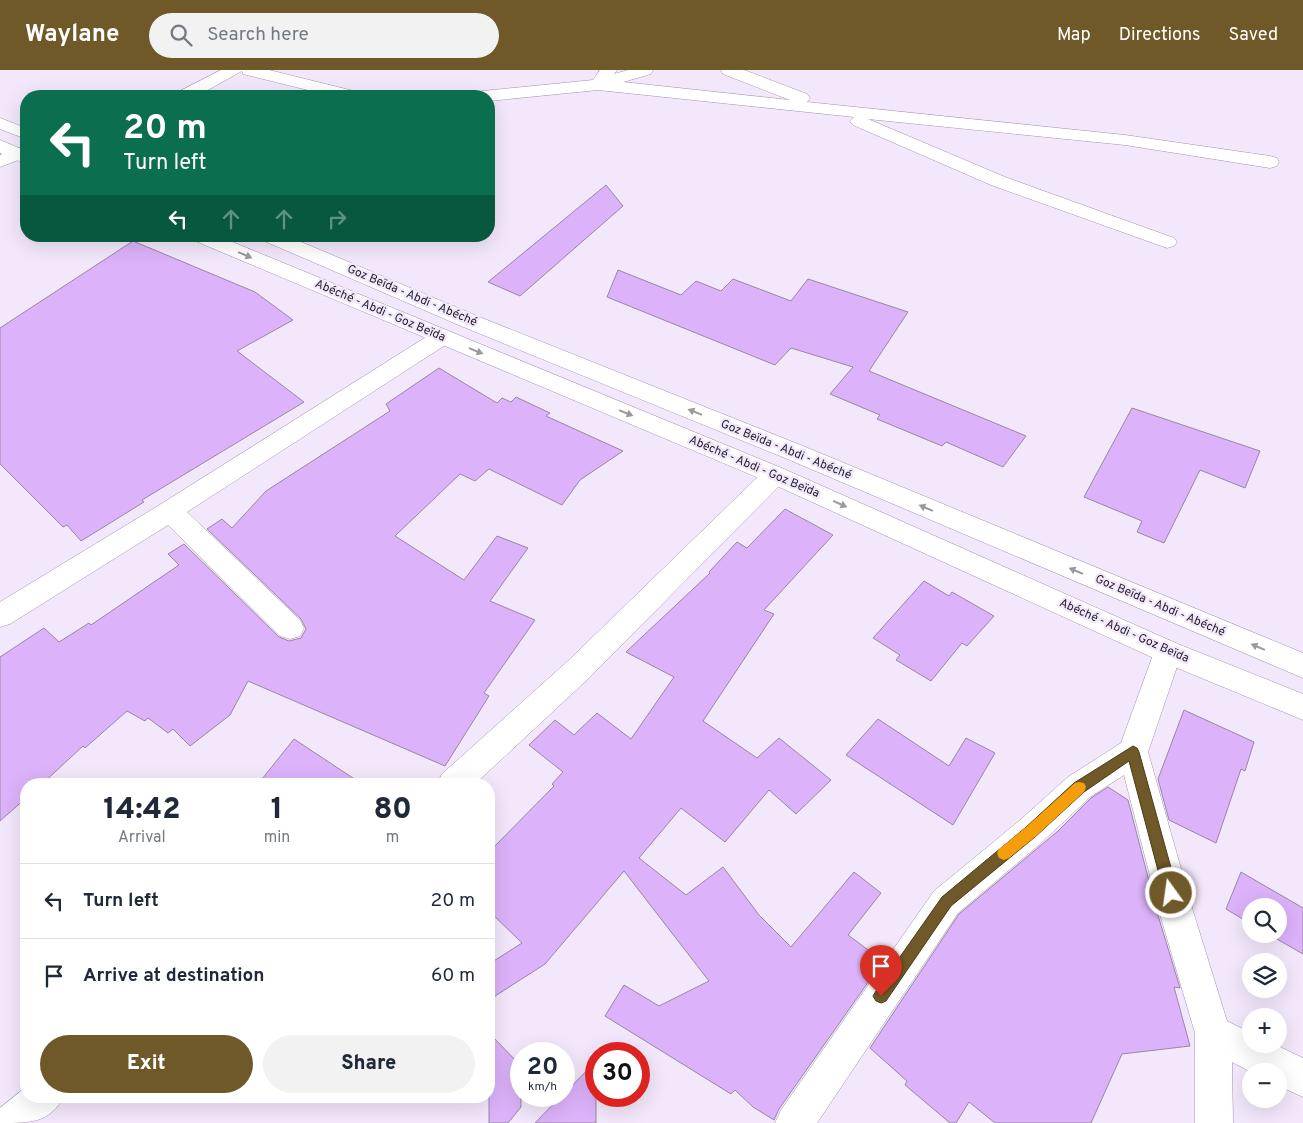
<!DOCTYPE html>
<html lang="en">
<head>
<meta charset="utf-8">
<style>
	body { margin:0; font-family:Overpass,sans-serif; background:#f2f2f3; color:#1f2937; height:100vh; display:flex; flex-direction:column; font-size:19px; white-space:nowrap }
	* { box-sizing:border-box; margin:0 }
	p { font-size:16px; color:#747a83 }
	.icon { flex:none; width:28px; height:28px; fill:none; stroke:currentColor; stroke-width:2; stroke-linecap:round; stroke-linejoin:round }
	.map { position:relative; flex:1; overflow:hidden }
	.side { position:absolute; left:20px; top:708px; width:475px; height:325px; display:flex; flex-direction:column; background:#fff; border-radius:20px; box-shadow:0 5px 20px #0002 }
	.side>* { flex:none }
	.top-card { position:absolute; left:20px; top:20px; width:475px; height:152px; border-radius:20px; box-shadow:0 5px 20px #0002; background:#0b6e4f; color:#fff; overflow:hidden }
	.buttons { position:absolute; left:1242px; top:828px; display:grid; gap:10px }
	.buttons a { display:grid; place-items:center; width:45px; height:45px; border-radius:50%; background:#fff; box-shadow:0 5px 20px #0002; font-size:25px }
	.speed { position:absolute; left:510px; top:972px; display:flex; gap:10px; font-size:25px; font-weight:700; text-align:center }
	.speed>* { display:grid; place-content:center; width:65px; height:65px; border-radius:50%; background:#fff; box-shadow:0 5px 20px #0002; line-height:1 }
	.speed small { font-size:12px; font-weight:400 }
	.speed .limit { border:8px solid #d22; background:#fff; color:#111 }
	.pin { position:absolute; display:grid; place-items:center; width:42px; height:42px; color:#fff; margin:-51px -21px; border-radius:50% 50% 50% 0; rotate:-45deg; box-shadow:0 0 5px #0007 }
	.pin .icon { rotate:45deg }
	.me { position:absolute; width:55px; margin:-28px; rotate:346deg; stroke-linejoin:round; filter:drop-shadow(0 0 4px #0008) }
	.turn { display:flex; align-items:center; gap:18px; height:105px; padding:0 20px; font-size:22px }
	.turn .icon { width:65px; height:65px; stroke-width:2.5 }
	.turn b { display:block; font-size:35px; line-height:42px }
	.lanes { display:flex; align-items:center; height:48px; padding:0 20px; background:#0003; justify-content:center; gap:25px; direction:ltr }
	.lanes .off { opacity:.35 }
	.eta { display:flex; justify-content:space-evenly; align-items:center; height:85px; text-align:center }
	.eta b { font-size:30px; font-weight:800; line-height:35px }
	.button { display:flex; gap:10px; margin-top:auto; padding:10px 20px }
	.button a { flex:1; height:58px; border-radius:30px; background:#705929; color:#fff; font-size:20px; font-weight:800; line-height:58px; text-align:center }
	.button a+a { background:#f2f2f3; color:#1f2937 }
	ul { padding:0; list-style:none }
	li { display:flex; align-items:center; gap:15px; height:75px; padding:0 20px; border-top:1px solid #e0e1e3 }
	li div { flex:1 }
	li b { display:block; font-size:19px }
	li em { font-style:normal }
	header { display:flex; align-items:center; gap:30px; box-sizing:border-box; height:70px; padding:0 25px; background:#705929; color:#fff }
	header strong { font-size:24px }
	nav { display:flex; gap:28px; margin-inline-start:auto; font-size:18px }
	.search { width:350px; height:45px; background:#f2f2f3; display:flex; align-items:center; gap:12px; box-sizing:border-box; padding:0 18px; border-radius:28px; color:#747a83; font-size:19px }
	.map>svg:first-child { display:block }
	.building { fill:#dcb2fa; stroke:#9887a4 }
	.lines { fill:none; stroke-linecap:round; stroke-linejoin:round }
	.minor-casing { stroke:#a292af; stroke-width:1 }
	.tertiary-casing { stroke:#a292af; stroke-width:1 }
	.secondary-casing { stroke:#a292af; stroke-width:1 }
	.minor { fill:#fff; fill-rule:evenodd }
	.tertiary { fill:#fff; fill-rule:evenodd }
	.secondary { fill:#fff; fill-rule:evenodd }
	.oneway { fill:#9c999e }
	.route { fill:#705929; stroke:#493a1b }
	.slow { fill:#f59e0b }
	.labels { text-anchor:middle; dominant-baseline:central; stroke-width:4.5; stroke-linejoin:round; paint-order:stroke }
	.street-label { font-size:12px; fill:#221c27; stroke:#f3e8fb }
</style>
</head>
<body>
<header>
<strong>Waylane</strong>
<div class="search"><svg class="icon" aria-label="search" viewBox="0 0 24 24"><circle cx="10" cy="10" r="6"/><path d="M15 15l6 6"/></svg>Search here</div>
<nav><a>Map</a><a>Directions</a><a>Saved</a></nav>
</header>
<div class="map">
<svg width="1303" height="1053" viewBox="0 0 1303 1053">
	<rect width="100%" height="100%" fill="#f3e8fb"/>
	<!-- building -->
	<path class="building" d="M 606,115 L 623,136 L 520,226 L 488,212 Z
		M 133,171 L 255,222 L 293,250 L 237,281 L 304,332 L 142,430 L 144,432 L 81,471 L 67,455 L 63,457 L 0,394 L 0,258 Z
		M 618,200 L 681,225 L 696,211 L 721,221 L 733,209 L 791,231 L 808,209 L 908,242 L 869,301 L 1026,366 L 1003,397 L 946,372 L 942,376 L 877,349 L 880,345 L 830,324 L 853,297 L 791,278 L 775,295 L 607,227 Z
		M 439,298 L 497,333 L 502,328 L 511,332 L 516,327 L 550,343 L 546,346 L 623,381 L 580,410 L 562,435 L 489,399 L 475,411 L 460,404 L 395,466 L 464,510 L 497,466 L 528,478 L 490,531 L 535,550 L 484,623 L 489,626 L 445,696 L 248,611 L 230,645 L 190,676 L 173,659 L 168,663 L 148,648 L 145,651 L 127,641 L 85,678 L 83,676 L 42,714 L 26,714 L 26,728 L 0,751 L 0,587 L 44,558 L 59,572 L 89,553 L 91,555 L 179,495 L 168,484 L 184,474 L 279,567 L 289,571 L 301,568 L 306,559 L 301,549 L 207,459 L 222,449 L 232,458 L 266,421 L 390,341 L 386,334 Z
		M 1132,338 L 1260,381 L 1245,418 L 1200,400 L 1164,473 L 1137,462 L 1142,451 L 1084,427 Z
		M 785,439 L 833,465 L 764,540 L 774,544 L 703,651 L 757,688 L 779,668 L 831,710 L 796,744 L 769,720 L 725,772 L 681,738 L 639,788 L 686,825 L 723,797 L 759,845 L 791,877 L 854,802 L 881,823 L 848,865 L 883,891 L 779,1039 L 774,1050 L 753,1037 L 735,1020 L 731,1024 L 605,946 L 624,915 L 659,936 L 709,911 L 624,801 L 545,894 L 489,930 L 489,894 L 522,873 L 489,841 L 489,782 L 554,716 L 552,714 L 563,702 L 529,675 L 555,650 L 574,665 L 597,643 L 631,669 L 674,607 L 626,582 L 710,503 L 709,502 L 737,472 L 747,478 Z
		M 924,511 L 949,526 L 952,522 L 994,546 L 967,576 L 962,573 L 931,611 L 896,590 L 900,585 L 873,568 Z
		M 1184,640 L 1254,672 L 1245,701 L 1241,699 L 1216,773 L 1169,750 L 1158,709 Z
		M 878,649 L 949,696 L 966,668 L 995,683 L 953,755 L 846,685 Z
		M 294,669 L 362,714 L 258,714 Z
		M 1108,717 L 1128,730 L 1157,842 L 1180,918 L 1174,917 L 1190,976 L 1122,984 L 1091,1053 L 995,1053 L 969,1032 L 956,1053 L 950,1053 L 905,1015 L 907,1011 L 870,978 L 959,844 L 1058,761 L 1091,728 Z
		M 1241,802 L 1303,838 L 1303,884 L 1268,864 L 1279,864 L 1279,836 L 1251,836 L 1251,854 L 1226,839 Z
		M 489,963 L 521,996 L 521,1037 L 508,1053 L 489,1053 Z
		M 596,991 L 596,1053 L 535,1053 L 561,1026 L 564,1026 L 564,1024 Z"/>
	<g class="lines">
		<!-- minor casing -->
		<g class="minor-casing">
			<path id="minor" d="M 221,0 L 269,0 L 358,22 L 361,26 L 332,26 L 243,4 L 242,1 L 197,26 L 175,26 L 178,22 Z
				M 600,0 L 617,0 L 614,4 L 628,0 L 653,0 L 651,4 L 623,12 L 790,30 L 723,4 L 721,0 L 744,0 L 807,24 L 810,28 L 807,32 L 1125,65 L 1270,86 L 1277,88 L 1279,92 L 1277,96 L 1270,98 L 1125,75 L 868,49 L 1005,107 L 1174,168 L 1177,172 L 1174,176 L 1167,178 L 991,115 L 853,55 L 850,51 L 854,47 L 598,20 L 489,31 L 489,26 L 474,26 L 477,22 L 483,21 L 593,10 Z
				M 442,260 L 450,262 L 453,267 L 450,272 L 187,442 L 300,550 L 304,558 L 300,566 L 290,569 L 280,566 L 168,455 L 10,554 L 0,557 L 0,532 L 161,434 L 434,262 Z
				M 775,396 L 784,399 L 788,405 L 784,411 L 589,608 L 475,714 L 437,714 L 442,704 L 569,590 L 766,399 Z
				M 1168,570 L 1178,574 L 1182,582 L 1148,682 L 1193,841 L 1227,951 L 1251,963 L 1251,974 L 1274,974 L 1303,988 L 1303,1027 L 1279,1016 L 1279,1001 L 1251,1002 L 1232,992 L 1233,1053 L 1195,1053 L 1195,963 L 1159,841 L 1124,705 L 1090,727 L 1041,773 L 958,843 L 817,1053 L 775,1053 L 781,1040 L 934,821 L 1019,751 L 1068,707 L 1121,673 L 1154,582 L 1158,574 Z
				M 26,1017 L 26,1026 L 64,1026 C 50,1053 31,1053 0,1053 L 0,1038 Z"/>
		</g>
		<!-- tertiary casing -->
		<g class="tertiary-casing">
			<path id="tertiary" d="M 26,76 L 26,87 L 0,97 L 0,85 Z"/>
		</g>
		<!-- secondary casing -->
		<g class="secondary-casing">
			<path id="secondary" d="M 0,48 L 26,58 L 26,69 L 0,59 Z
				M 0,70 L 26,81 L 26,94 L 0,83 Z
				M 190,166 L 218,166 L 784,399 L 1178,574 L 1303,624 L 1303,650 L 1158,590 L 766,411 L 193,170 Z
				M 259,166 L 287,166 L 477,246 L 803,376 L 1303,583 L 1303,608 L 785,388 L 461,256 L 262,170 Z"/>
		</g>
		<!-- minor -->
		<use href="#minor" class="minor"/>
		<!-- tertiary -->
		<use href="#tertiary" class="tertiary"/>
		<!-- secondary -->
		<use href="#secondary" class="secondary"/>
	</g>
	<!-- one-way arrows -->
	<defs><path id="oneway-solid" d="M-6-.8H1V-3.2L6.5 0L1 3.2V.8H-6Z" transform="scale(1.25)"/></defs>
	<g class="oneway">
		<use href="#oneway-solid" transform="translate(245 185) rotate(23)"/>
		<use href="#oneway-solid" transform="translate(476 281) rotate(22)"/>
		<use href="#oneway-solid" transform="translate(695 342) rotate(-158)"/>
		<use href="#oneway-solid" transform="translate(626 343) rotate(22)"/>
		<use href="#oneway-solid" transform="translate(840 434) rotate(24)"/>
		<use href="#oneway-solid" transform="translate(926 438) rotate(-157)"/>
		<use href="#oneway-solid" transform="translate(1076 501) rotate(-157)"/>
		<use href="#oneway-solid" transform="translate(1258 577) rotate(-157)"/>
	</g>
	<!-- route -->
	<path class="route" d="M 1133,676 L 1137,678 L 1139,682 L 1178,823 L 1176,828 L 1171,830 L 1166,828 L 1164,823 L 1129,691 L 1084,722 L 1035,767 L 951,836 L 886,931 L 881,933 L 876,931 L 873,926 L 876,921 L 942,827 L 1025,758 L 1074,713 Z"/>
	<!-- slow -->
	<path class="slow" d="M 1079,712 L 1084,713 L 1086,717 L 1084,722 L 1035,767 L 1009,788 L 1004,790 L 999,788 L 997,783 L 999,779 L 1025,758 L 1075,713 Z"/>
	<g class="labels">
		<!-- street labels -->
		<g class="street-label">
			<text transform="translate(412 226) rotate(23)">Goz Beïda - Abdi - Abéché</text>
			<text transform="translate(380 241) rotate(23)">Abéché - Abdi - Goz Beïda</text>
			<text transform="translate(786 380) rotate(22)">Goz Beïda - Abdi - Abéché</text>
			<text transform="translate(754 397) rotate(23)">Abéché - Abdi - Goz Beïda</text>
			<text transform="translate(1160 536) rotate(23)">Goz Beïda - Abdi - Abéché</text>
			<text transform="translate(1124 561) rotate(24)">Abéché - Abdi - Goz Beïda</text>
		</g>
	</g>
</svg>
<div class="buttons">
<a><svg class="icon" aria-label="search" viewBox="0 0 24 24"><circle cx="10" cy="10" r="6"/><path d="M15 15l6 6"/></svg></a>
<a><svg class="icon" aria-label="layers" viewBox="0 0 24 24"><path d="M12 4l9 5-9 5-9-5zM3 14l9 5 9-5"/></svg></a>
<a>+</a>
<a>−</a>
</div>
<div class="speed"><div>20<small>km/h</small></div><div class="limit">30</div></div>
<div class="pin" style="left:881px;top:926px;background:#d93025"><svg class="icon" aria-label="arrive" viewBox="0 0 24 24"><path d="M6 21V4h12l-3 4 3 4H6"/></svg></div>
<svg class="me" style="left:1171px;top:823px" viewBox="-20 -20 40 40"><circle r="17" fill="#705929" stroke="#fff" stroke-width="3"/><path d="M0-11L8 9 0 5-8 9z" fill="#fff"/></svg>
<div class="top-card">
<div class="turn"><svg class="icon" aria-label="left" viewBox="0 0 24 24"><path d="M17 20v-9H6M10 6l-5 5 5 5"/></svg><div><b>20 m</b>Turn left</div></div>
<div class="lanes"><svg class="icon" aria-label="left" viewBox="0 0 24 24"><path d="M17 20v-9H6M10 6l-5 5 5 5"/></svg><svg class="icon off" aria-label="ahead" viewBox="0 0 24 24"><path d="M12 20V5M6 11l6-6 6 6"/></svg><svg class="icon off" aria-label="ahead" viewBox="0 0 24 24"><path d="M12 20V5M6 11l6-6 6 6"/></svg><svg class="icon off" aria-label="right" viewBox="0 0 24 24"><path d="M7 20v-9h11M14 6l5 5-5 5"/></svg></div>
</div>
<section class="side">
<div class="eta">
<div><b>14:42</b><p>Arrival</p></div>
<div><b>1</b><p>min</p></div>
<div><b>80</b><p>m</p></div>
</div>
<ul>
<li><svg class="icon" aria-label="left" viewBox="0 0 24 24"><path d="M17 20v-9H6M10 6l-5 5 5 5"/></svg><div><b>Turn left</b></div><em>20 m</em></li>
<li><svg class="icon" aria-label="arrive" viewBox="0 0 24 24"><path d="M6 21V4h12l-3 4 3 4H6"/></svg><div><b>Arrive at destination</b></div><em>60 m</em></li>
</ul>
<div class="button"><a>Exit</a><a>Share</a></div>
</section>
</div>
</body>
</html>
